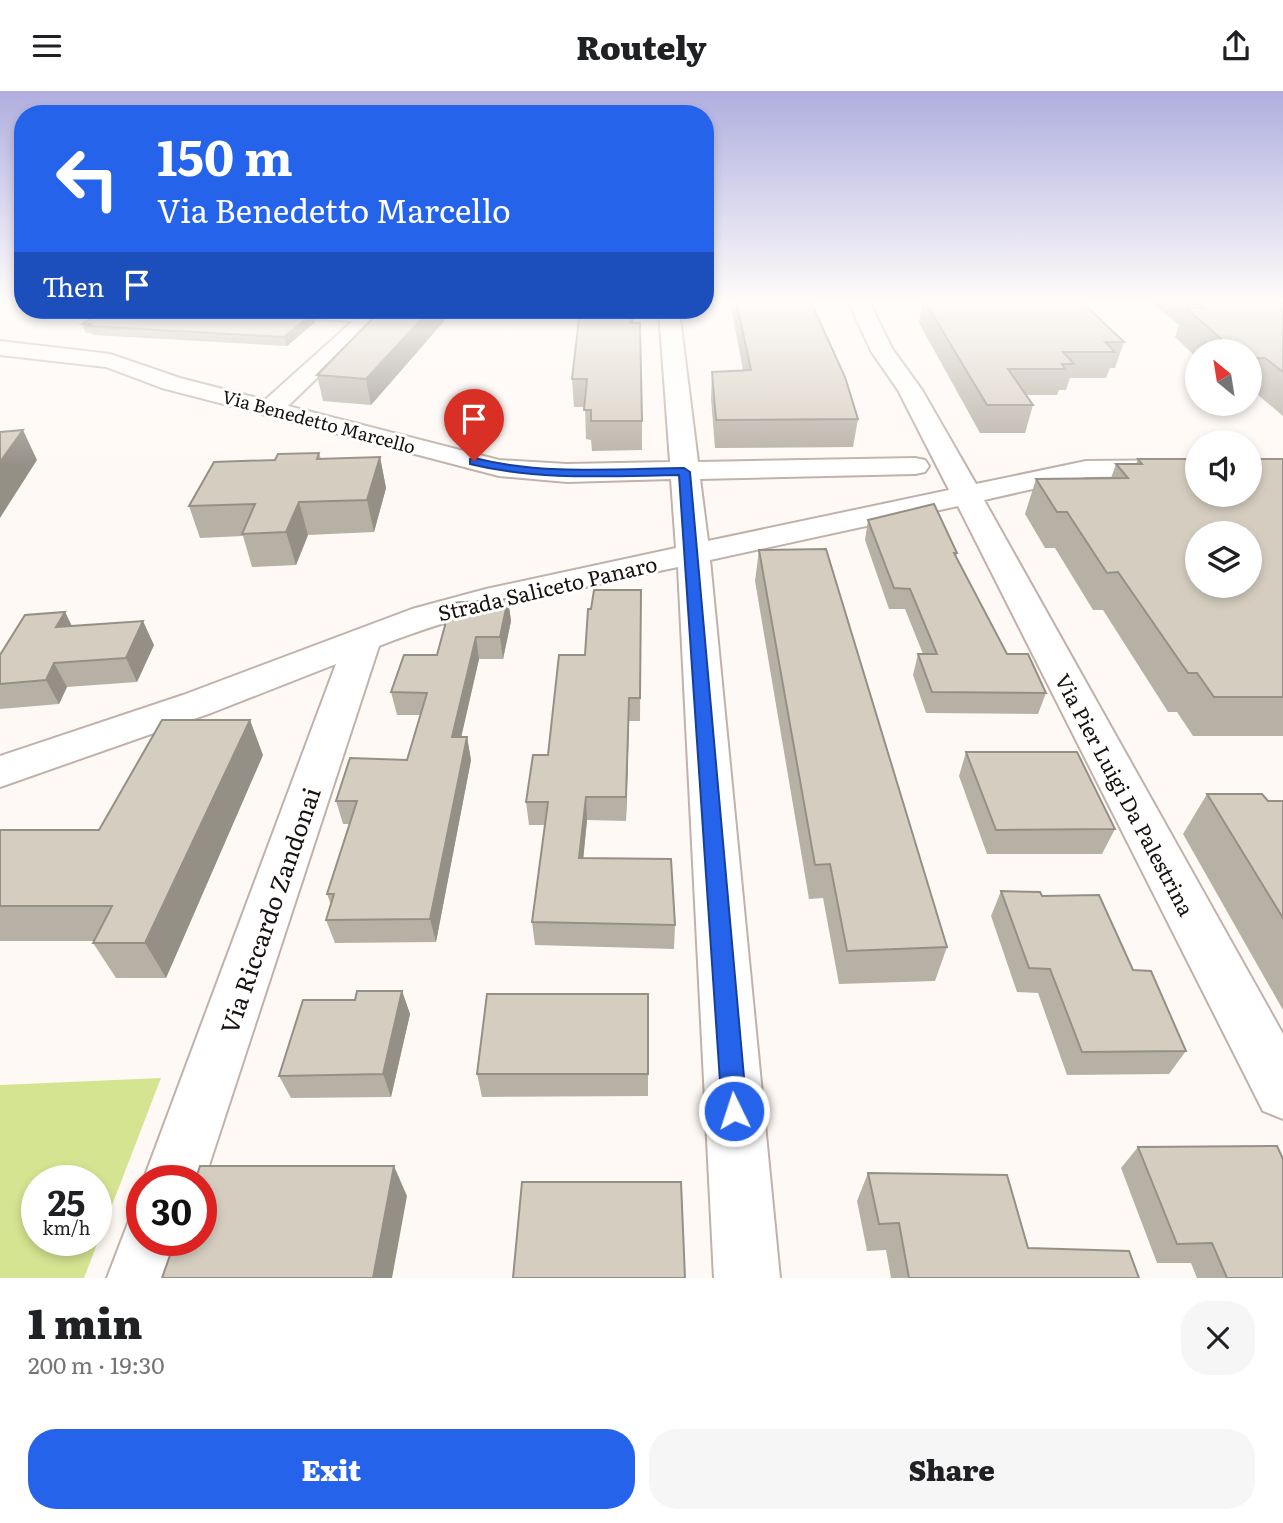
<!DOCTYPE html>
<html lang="en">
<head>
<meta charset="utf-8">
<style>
	body { margin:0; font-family:Literata,serif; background:#f6f6f6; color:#202124; height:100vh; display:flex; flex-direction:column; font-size:26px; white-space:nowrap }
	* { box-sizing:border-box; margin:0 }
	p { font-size:23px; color:#757577 }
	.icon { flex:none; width:38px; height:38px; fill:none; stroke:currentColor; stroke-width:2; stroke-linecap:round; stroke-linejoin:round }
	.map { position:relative; height:1187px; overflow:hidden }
	.panel { display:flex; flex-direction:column; background:#fff; flex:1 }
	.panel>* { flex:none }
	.guide { position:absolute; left:14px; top:14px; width:700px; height:214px; border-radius:28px; box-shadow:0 4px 10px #0003; background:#2563eb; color:#fff; overflow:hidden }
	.needle { width:46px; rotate:330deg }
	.controls { position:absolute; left:1185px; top:248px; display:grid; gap:14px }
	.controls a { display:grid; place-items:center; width:77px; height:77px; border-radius:50%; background:#fff; box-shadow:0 4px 10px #0003; font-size:35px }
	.speed { position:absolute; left:21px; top:1074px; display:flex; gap:14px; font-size:35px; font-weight:700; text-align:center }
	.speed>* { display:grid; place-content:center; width:91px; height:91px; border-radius:50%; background:#fff; box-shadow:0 4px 10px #0003; line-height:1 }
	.speed small { font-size:18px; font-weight:400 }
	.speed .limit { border:10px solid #d22; background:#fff; color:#111 }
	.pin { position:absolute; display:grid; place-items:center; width:60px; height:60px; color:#fff; margin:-72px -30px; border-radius:50% 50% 50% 0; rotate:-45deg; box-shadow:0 0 7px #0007 }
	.pin .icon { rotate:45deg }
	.me { position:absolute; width:77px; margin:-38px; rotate:356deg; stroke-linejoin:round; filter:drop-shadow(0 0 5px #0008) }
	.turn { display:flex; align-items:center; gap:24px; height:147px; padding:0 28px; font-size:32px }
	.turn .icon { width:91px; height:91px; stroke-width:2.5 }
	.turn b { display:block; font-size:49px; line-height:60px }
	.then { display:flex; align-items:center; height:66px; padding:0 28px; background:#0003; gap:14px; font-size:26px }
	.round { display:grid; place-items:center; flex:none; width:74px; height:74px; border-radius:28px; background:#f6f6f6 }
	.headline { display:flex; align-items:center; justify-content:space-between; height:119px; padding:0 28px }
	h1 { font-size:42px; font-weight:800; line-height:52px }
	.primary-button { display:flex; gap:14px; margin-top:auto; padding:14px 28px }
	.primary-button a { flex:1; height:80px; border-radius:28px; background:#2563eb; color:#fff; font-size:28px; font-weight:800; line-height:80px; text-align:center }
	.primary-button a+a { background:#f6f6f6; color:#202124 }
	header { display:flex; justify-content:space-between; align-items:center; height:91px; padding:0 28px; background:#fff; font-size:32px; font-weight:800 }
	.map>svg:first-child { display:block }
	.green { fill:#d5e491; fill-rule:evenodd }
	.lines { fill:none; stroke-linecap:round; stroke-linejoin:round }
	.minor-casing { stroke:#c0b2aa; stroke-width:4 }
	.minor { fill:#fff; fill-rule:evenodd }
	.wall { fill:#b7b1a5 }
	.shaded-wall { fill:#959086 }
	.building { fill:#d5cec0; stroke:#959086; stroke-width:2; fill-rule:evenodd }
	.route { fill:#2563eb; stroke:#184099; stroke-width:2 }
	.labels { text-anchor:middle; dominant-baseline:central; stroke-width:6; stroke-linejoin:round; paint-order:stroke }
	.far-street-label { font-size:18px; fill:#181310; stroke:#fff }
	.street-label { font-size:21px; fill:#181310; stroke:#fff }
	.near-street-label { font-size:24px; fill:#181310; stroke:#fff }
</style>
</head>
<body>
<header><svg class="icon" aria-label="menu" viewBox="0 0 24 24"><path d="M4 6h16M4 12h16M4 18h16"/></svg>Routely<svg class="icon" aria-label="share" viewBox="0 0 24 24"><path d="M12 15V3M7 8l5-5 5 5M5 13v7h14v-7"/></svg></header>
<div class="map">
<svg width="1283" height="1187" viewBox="0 0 1283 1187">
	<rect width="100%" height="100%" fill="#fff9f5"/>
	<!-- green -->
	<path class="green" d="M 161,987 L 84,1187 L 0,1187 L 0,994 ZM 37,1090 L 96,1090 L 96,1150 L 37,1150 Z"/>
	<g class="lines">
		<!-- minor casing -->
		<g class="minor-casing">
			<path id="minor" d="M 848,209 L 868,209 L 893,259 L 922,299 L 976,393 L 1086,370 L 1197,369 L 1197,385 L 1086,386 L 984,409 L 1283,943 L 1283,1028 L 1263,1020 L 958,415 L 710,469 L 780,1187 L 714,1187 L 678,476 C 576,498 475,517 379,555 L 201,1099 L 201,1090 L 143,1090 L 336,573 L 211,622 L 0,696 L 0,665 L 183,604 L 412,518 L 486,498 L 676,457 L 671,388 L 567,391 L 499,385 L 162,297 L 106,276 L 0,264 L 0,250 L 110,263 L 180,287 L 265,309 L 353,230 L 253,225 L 243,219 L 387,219 L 288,315 L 499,369 L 567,373 L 670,371 L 659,219 L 679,219 L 698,371 L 915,367 L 925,369 L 929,375 L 925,381 L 915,383 L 700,388 L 708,450 L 949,399 L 898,299 L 871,260 Z
				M 142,1122 L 142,1150 L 185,1150 L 173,1187 L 107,1187 L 130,1127 Z"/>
		</g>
		<!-- minor -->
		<use href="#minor" class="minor"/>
	</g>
	<!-- wall -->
	<path class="wall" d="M 732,209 L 810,209 L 858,328 L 853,356 L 715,357 L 711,308 L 712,281 L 743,279 L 731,216 Z
		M 923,209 L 1124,251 L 1115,277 L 1110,277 L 1106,287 L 1070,287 L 1066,299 L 1059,299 L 1057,304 L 1026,304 L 1033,314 L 1025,342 L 980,342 L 919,232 Z
		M 1154,209 L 1283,209 L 1283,325 L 1251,298 L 1250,298 L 1250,261 L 1197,261 L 1197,267 L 1175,246 L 1179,234 L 1153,213 Z
		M 80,219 L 251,219 L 313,222 L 315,231 L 287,255 L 92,244 L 91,242 L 86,242 L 82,233 L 96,224 L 83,225 Z
		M 580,219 L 635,219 L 633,232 L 642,330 L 642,359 L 592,360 L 591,349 L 586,348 L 585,316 L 574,316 L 572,288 Z
		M 444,226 L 445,229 L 371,314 L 323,310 L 317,284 Z
		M 319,362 L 321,368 L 380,366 L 386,397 L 374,441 L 308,444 L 296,474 L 252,476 L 243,445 L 200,447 L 189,415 L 275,369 Z
		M 1138,368 L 1283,368 L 1283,645 L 1193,645 L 1177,621 L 1168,621 L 1103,519 L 1093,519 L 1055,457 L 1045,457 L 1025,423 L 1036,388 L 1111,387 L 1116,373 L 1136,373 Z
		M 868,429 L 957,462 L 956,466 L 1007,563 L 1046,602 L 1038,623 L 926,622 L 913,584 L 918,563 L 923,563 L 905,518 L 889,518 L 865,449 Z
		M 759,459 L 947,856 L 935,890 L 839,893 L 823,807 L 809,808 L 755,490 Z
		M 641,499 L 640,630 L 629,630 L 626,730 L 587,729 L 583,768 L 675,834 L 674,858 L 535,854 L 532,831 L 545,734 L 529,734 L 526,711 L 548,664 L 585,564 L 591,518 Z
		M 508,508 L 511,530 L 503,568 L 479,568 L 461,646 L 467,646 L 471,669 L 436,851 L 335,852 L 326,829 L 331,814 L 327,803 L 349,733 L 343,733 L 336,710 L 407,669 L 420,624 L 397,624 L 391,601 Z
		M 65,521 L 72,535 L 154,554 L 137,591 L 67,596 L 59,613 L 0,618 L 0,564 Z
		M 966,661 L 1115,738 L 1102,763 L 987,763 L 959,685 Z
		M 263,664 L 166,887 L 116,887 L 93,852 L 94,850 L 0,850 L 0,739 L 99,739 Z
		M 1207,703 L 1268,710 L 1283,710 L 1283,919 L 1183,743 Z
		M 1001,800 L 1042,805 L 1186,960 L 1169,983 L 1067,984 L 1038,902 L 1017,901 L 991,825 Z
		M 402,900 L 410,923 L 391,1006 L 291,1007 L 279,985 L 355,909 Z
		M 648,903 L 648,1005 L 482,1006 L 477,983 Z
		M 1138,1056 L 1283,1187 L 1197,1187 L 1191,1172 L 1157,1172 L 1121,1077 Z
		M 868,1082 L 1028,1157 L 1139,1187 L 891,1187 L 886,1159 L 867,1160 L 857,1110 Z"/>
	<!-- shaded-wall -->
	<path class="shaded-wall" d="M 80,219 L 117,219 L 118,222 L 83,225 Z
		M 430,219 L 451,219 L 444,226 L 445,229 L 371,314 L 366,288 Z
		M 632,219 L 635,219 L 630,258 L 630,232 Z
		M 313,222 L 315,231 L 287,255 L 284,246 Z
		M 23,339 L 37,369 L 0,427 L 0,371 Z
		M 380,366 L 386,397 L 374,441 L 367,409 Z
		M 299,411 L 308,444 L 296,474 L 286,441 Z
		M 508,508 L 511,530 L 503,568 L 500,546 Z
		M 65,521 L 76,544 L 56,536 Z
		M 143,530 L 154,554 L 137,591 L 126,567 Z
		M 476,546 L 479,568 L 456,669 L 452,646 Z
		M 54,572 L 67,596 L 59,613 L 46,589 Z
		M 629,607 L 629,630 L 626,730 L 626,706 Z
		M 250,629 L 263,664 L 166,887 L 145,852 Z
		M 467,646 L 471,669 L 436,851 L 430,828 Z
		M 586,706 L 587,729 L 581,791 L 579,767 Z
		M 402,900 L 410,923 L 391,1006 L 383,983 Z
		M 394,1075 L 407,1105 L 392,1187 L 373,1187 Z"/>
	<!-- building -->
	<path class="building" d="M 736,209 L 810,209 L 845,286 L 858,328 L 716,329 L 712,281 L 751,279 Z
		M 924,209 L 1080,209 L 1124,251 L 1105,251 L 1115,261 L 1063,261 L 1074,273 L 1062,273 L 1065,278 L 1008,278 L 1033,314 L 987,314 Z
		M 1194,209 L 1283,209 L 1283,281 L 1265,267 L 1250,267 L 1250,261 L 1236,261 L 1186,217 L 1205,217 Z
		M 105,219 L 251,219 L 313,222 L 284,246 L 88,235 L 92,233 L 82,233 Z
		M 381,219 L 430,219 L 366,288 L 317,284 Z
		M 580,219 L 632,219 L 630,232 L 640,232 L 642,330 L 591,330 L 591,319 L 584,319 L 587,288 L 572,288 Z
		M 23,339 L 0,371 L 0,341 Z
		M 319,362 L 317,368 L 380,366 L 367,409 L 299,411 L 286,441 L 242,443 L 255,413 L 189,415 L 214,371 L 275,369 L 278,363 Z
		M 1138,368 L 1197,368 L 1197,404 L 1250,404 L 1250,368 L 1283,368 L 1283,606 L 1214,606 L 1197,582 L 1188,582 L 1118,481 L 1107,482 L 1067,421 L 1057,421 L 1036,388 L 1128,387 L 1116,373 L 1142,373 ZM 1197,443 L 1250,443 L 1250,495 L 1197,495 Z
		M 934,413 L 957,462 L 954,462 L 1007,563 L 1028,563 L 1046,602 L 932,601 L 918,563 L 937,563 L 910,498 L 894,497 L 868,429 Z
		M 826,458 L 947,856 L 847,860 L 830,773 L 815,774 L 759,459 Z
		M 594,499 L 641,499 L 640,607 L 629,607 L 626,706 L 586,706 L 579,767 L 671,768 L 675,834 L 532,831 L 548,711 L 526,711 L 533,664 L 548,664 L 559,564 L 585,564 L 588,518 L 591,518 Z
		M 508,508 L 500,546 L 476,546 L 452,646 L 467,646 L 430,828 L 326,829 L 334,803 L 327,803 L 357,710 L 336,710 L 350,667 L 407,669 L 427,602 L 391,601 L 404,564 L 437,564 L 451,512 Z
		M 65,521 L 56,536 L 143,530 L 126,567 L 54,572 L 46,589 L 0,593 L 0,564 L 25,524 Z
		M 162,629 L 250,629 L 145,852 L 93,852 L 112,815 L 0,815 L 0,739 L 99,739 Z
		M 966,661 L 1077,661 L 1115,738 L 996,739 Z
		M 1207,703 L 1262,703 L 1268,710 L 1283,710 L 1283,827 Z
		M 1001,800 L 1040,801 L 1042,805 L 1099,804 L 1133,879 L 1151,880 L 1186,960 L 1082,961 L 1050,878 L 1029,877 Z
		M 357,900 L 402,900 L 383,983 L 279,985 L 303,909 L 355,909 Z
		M 487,903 L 648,903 L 648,983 L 477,983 Z
		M 1277,1055 L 1283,1068 L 1283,1187 L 1227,1187 L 1212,1152 L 1177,1153 L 1138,1056 Z
		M 200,1075 L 394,1075 L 373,1187 L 162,1187 L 175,1150 L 201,1150 L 201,1090 L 195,1090 Z
		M 868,1082 L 1007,1084 L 1028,1157 L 1129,1160 L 1139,1187 L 909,1187 L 899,1132 L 879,1133 Z
		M 522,1091 L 681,1091 L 685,1187 L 513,1187 Z"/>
	<!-- sky -->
	<linearGradient id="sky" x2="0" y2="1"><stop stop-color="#afaedf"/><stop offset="0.56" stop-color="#fffcfa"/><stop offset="1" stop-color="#fffcfa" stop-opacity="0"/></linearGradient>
	<rect width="1283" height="375" fill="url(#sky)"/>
	<!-- route -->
	<path class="route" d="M 474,367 C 542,384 614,378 684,377 L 690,381 L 747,1020 L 743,1028 L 734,1032 L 726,1028 L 722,1020 L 679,384 C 609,385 538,390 470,373 L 470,368 Z"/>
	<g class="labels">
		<!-- far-street labels -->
		<g class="far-street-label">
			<text transform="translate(319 330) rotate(15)">Via Benedetto Marcello</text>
		</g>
		<!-- street labels -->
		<g class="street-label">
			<text transform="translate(547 496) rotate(-13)">Strada Saliceto Panaro</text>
			<text transform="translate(1126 703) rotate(62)">Via Pier Luigi Da Palestrina</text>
		</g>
		<!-- near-street labels -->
		<g class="near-street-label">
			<text transform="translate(269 819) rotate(-71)">Via Riccardo Zandonai</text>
		</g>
	</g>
</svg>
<div class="controls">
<a><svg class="needle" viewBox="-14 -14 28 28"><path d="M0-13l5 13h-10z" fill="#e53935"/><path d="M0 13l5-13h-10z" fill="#757577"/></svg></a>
<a><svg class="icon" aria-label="sound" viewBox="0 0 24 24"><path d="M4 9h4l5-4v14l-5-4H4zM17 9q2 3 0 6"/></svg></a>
<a><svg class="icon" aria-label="layers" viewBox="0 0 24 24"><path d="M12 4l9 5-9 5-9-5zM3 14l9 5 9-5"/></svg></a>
</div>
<div class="speed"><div>25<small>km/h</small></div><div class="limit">30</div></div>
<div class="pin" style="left:474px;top:370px;background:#d93025"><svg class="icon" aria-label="arrive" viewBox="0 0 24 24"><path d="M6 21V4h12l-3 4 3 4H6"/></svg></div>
<svg class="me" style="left:734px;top:1020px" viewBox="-20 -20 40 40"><circle r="17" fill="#2563eb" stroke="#fff" stroke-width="3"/><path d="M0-11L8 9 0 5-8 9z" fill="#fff"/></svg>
<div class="guide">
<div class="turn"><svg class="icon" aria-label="left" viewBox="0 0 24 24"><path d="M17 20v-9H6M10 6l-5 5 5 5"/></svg><div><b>150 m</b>Via Benedetto Marcello</div></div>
<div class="then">Then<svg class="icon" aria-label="arrive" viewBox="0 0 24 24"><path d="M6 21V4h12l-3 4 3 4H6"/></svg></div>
</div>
</div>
<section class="panel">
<div class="headline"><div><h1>1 min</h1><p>200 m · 19:30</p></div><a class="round"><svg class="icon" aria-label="close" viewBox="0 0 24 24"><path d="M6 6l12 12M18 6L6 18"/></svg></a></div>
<div class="primary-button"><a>Exit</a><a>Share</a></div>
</section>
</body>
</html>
